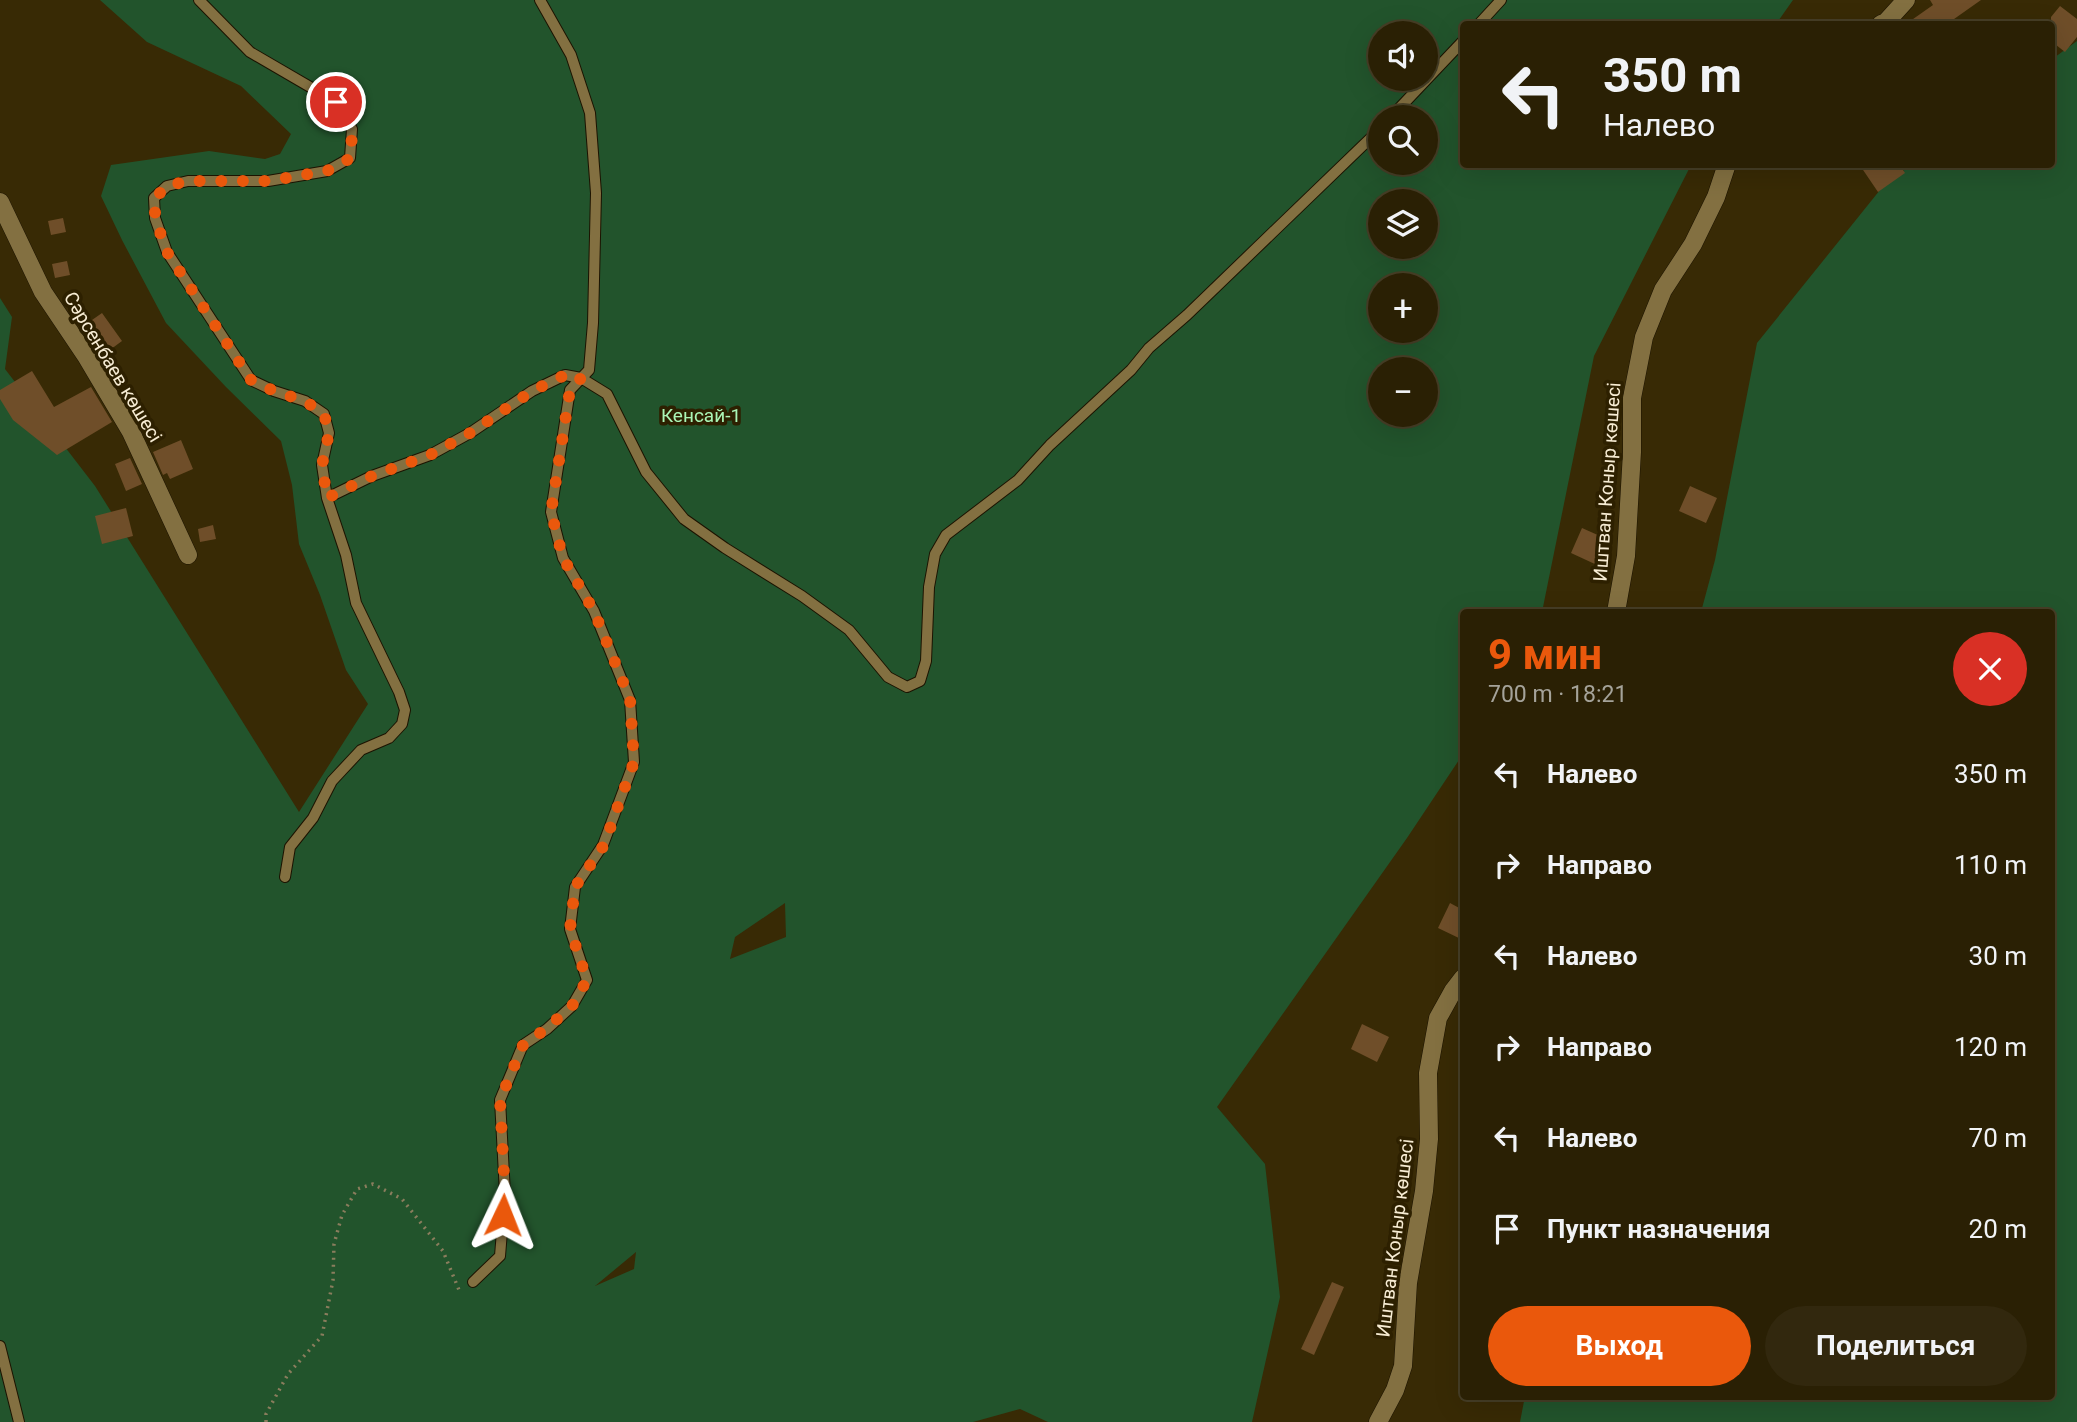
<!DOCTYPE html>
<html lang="ru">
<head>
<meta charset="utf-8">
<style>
	body { margin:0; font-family:Roboto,sans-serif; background:#32280e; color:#f1f3f6; height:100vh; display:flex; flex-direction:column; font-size:26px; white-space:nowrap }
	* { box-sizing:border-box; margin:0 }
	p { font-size:23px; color:#a5a39a }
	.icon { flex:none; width:38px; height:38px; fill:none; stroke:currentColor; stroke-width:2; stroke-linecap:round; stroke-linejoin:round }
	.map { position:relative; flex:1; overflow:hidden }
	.sheet { position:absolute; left:1460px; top:609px; width:595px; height:791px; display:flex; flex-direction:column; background:#2a2004; border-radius:7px; box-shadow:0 7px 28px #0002,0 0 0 2px #463e26 }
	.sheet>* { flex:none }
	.top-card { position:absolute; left:1460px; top:21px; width:595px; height:147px; border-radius:7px; box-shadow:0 7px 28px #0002,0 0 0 2px #463e26; background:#2a2004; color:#f1f3f6; overflow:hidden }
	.controls { position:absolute; left:1368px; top:21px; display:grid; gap:14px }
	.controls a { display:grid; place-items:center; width:70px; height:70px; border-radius:50%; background:#2a2004; box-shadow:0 7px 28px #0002,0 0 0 2px #463e26; font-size:35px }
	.pin { position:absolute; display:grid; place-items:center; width:60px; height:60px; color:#fff; margin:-30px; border:4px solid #fff; border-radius:50%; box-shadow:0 2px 7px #0007 }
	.me { position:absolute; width:77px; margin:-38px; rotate:2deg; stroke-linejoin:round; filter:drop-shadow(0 0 5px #0008) }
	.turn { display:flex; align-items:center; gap:24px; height:147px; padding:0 28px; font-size:32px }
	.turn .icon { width:91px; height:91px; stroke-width:2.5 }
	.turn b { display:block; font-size:49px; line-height:60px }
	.round { display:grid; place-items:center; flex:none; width:74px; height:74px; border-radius:37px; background:#32280e }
	.headline { display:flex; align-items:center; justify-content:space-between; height:119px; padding:0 28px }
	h1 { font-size:42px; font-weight:700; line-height:52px; color:#ea580c }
	.button { display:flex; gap:14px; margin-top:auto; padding:14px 28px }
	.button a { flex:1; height:80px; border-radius:42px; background:#ea580c; color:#fff; font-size:28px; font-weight:700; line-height:80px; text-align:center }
	.button a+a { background:#32280e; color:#f1f3f6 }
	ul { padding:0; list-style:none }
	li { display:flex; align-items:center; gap:21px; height:91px; padding:0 28px }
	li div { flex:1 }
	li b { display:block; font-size:26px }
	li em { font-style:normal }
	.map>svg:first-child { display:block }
	.green { fill:#22542c; fill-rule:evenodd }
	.building { fill:#6f4e29 }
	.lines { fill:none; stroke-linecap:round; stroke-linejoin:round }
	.service-casing { stroke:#1c1300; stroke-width:12 }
	.minor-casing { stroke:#1c1300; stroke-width:19 }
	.path { stroke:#8a7d5d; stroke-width:3.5; stroke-dasharray:2 5; stroke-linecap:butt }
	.service { stroke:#837041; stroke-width:10 }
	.minor { stroke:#837041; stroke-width:18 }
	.route { stroke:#ea580c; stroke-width:12; stroke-dasharray:0 21.6 }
	.labels { text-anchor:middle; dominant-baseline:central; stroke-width:7; stroke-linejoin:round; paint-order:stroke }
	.street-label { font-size:19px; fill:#f7ecd3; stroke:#2d2000 }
	.park-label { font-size:19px; fill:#aaf5b5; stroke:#2d2000 }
</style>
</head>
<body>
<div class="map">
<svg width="2077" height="1422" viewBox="0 0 2077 1422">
	<rect width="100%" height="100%" fill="#382a05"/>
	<!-- green -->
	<path class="green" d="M 100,0 L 1793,0 L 1776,24 L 1463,24 L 1463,164 L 1691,165 L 1594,356 L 1542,612 L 1463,612 L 1463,754 L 1407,838 L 1217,1107 L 1265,1164 L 1280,1297 L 1252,1422 L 1048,1422 L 1020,1409 L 973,1422 L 0,1422 L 0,298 L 12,317 L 5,369 L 95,486 L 299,812 L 368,704 L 346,670 L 320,595 L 299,544 L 292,485 L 281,441 L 226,387 L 166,323 L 122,240 L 101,196 L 111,165 L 209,151 L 265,159 L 280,154 L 291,134 L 241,86 L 147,42 ZM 1381,33 L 1426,33 L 1426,79 L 1381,79 ZM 1381,117 L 1426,117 L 1426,163 L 1381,163 ZM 1381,201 L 1426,201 L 1426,247 L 1381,247 ZM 1381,285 L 1426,285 L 1426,331 L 1381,331 ZM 1381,369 L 1426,369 L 1426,415 L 1381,415 ZM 785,903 L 786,937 L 730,959 L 735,937 ZM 636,1252 L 634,1269 L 595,1286 Z
		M 2077,41 L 2077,1422 L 1520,1422 L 1525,1396 L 2051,1396 L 2051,612 L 1701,612 L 1715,560 L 1757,343 L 1884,185 L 1911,165 L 2051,164 L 2051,60 Z"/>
	<!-- building -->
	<path class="building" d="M 1930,0 L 1981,0 L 1947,24 L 1906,24 L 1933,5 Z
		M 2060,6 L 2077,19 L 2077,37 L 2065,52 L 2051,41 L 2051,17 Z
		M 1859,164 L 1899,164 L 1905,173 L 1878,192 Z
		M 63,218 L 66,232 L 51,235 L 48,221 Z
		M 67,261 L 70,275 L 55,278 L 52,264 Z
		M 102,313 L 122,341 L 103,355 L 82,327 Z
		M 32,371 L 54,407 L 91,387 L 112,422 L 57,455 L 13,420 L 0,399 L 0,390 Z
		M 181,440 L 193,469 L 170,479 L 167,473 L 163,475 L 153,452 Z
		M 130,458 L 142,484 L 126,491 L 115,464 Z
		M 1690,486 L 1717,498 L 1706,523 L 1679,511 Z
		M 126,508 L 133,536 L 102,544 L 95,516 Z
		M 213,525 L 216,539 L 200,542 L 198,529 Z
		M 1582,528 L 1609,540 L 1597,565 L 1571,553 Z
		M 1450,903 L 1463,910 L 1463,940 L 1438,928 Z
		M 1362,1024 L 1389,1037 L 1377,1062 L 1351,1049 Z
		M 1332,1282 L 1344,1287 L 1314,1355 L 1301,1349 Z"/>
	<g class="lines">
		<!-- service casing -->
		<g class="service-casing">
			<path id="service" d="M 199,0 L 250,52 L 336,102 L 352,129 L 350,158 L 327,171 L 268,181 L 188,181 L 167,186 L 154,198 L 155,218 L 167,252 L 251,380 L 274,391 L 305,401 L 324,414 L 329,433 L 322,465 L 327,498 L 346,555 L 356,603 L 399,692 L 405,710 L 402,724 L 389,738 L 361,750 L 332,781 L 313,818 L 290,847 L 285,877
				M 1479,24 L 1501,0
				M 1391,117 L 1463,41
				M 327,498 L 372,476 L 430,455 L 470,433 L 532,391 L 565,375 L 581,378 L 607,394 L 646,472 L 684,519 L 725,548 L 802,596 L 849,630 L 888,677 L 907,687 L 920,681 L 926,661 L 929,587 L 935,554 L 946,535 L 1018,480 L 1050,445 L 1131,370 L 1149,348 L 1187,315 L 1381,128
				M 473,1282 L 500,1256 L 505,1194 L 500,1100 L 523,1045 L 547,1029 L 572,1006 L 587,980 L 570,929 L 575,887 L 603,845 L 634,762 L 630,700 L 594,611 L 563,558 L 551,512 L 570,390 L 589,370 L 593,323 L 596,193 L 590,113 L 571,55 L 540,0
				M 0,1346 L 19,1422"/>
		</g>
		<!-- minor casing -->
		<g class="minor-casing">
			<path id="minor" d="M 1881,24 L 1886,22 L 1906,0
				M 0,202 L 43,292 L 86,356 L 131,432 L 188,555
				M 1616,612 L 1626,556 L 1632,452 L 1632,398 L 1644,337 L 1663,290 L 1693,244 L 1716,197 L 1727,164
				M 1378,1422 L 1395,1390 L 1403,1366 L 1408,1283 L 1424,1191 L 1429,1139 L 1428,1073 L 1438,1018 L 1453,991 L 1463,978"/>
		</g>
		<!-- path -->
		<path class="path" d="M 266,1422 L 266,1414 L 288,1374 L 322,1336 L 333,1280 L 334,1244 L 342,1215 L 357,1189 L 373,1184 L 402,1199 L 443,1251 L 459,1290 L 462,1288"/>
		<!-- service -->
		<use href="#service" class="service"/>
		<!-- minor -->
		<use href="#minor" class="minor"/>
	</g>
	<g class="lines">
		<!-- route -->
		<path class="route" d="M 336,102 L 352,128 L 351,158 L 327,171 L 268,181 L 188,181 L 167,186 L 155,198 L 155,218 L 167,252 L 251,380 L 274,391 L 305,401 L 324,414 L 329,433 L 322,465 L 327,498 L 372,476 L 430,455 L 470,433 L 532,391 L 565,375 L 581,378 L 570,390 L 551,512 L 563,558 L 594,611 L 630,699 L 634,762 L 604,845 L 575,887 L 570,929 L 587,980 L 572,1006 L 547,1028 L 523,1045 L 500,1100 L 505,1194 L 503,1215"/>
	</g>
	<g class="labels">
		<!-- street labels -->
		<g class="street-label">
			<text transform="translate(113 367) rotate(59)">Сәрсенбаев көшесі</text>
			<text transform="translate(1607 482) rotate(-86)">Иштван Коныр көшесі</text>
			<text transform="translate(1395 1238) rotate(-83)">Иштван Коныр көшесі</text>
		</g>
		<!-- park labels -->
		<g class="park-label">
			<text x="701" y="415">Кенсай-1</text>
		</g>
	</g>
</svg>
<div class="controls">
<a><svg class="icon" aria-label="sound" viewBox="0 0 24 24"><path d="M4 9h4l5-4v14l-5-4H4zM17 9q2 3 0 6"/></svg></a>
<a><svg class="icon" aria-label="search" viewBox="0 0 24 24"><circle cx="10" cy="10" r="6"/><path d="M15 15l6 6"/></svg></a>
<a><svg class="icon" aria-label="layers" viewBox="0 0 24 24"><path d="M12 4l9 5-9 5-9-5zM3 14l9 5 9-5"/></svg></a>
<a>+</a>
<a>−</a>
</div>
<div class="pin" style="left:336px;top:102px;background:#d93025"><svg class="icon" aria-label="arrive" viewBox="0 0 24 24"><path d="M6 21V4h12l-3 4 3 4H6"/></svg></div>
<svg class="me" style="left:503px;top:1215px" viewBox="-20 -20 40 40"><path d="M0-17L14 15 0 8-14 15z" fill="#ea580c" stroke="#fff" stroke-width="4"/></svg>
<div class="top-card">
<div class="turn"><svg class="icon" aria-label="left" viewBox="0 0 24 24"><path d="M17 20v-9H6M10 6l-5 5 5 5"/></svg><div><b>350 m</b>Налево</div></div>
</div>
<section class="sheet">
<div class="headline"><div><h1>9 мин</h1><p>700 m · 18:21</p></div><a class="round" style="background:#d93025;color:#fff"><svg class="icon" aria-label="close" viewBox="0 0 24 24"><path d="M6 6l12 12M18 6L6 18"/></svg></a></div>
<ul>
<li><svg class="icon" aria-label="left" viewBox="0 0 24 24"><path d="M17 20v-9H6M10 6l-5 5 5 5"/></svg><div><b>Налево</b></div><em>350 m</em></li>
<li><svg class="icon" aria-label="right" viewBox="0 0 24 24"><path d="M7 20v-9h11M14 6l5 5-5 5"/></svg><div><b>Направо</b></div><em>110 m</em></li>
<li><svg class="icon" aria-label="left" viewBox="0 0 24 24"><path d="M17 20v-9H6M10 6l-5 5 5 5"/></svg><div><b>Налево</b></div><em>30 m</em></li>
<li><svg class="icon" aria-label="right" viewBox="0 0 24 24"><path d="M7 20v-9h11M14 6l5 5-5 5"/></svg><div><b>Направо</b></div><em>120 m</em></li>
<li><svg class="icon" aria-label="left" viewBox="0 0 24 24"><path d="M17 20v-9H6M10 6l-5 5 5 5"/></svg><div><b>Налево</b></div><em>70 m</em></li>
<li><svg class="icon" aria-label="arrive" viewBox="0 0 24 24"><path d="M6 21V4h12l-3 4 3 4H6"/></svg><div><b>Пункт назначения</b></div><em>20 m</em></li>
</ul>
<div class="button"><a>Выход</a><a>Поделиться</a></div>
</section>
</div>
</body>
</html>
